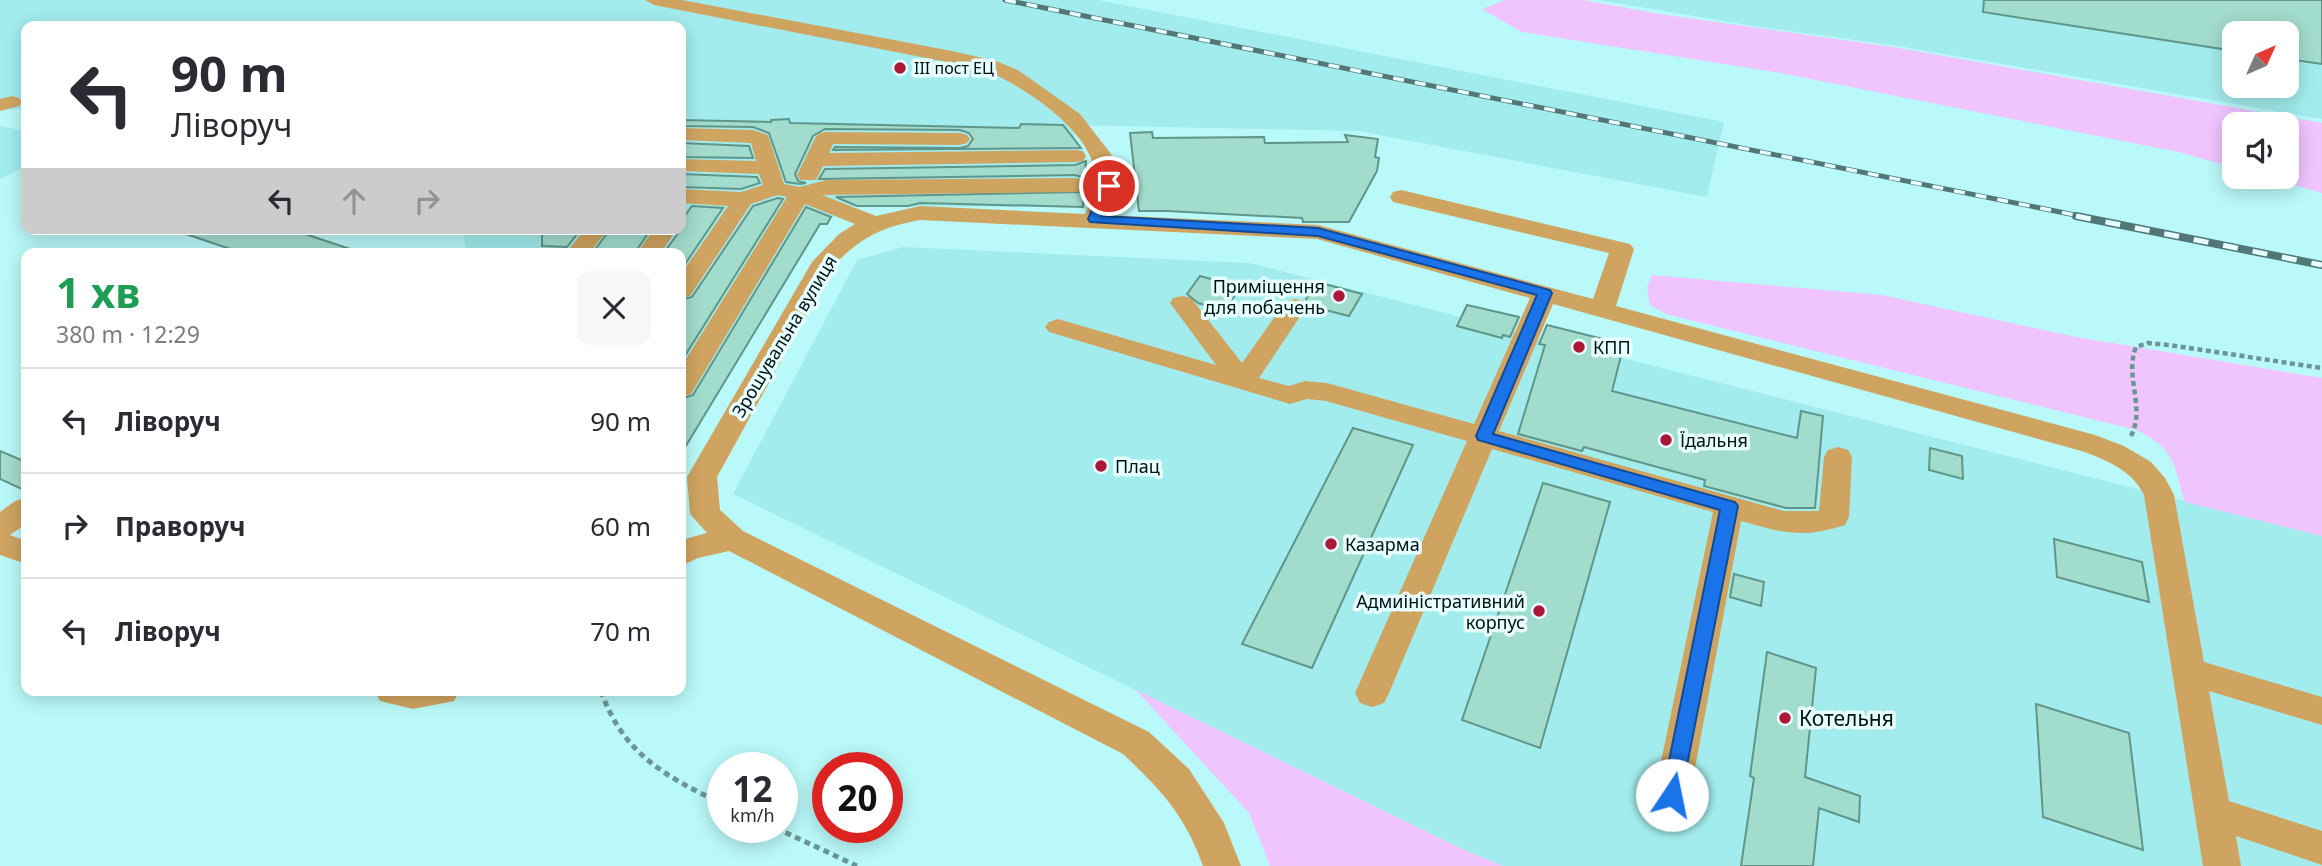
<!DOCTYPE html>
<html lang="uk">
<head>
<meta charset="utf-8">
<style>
	body { margin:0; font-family:"Noto Sans",sans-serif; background:#f7f7f7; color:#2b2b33; height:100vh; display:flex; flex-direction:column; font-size:26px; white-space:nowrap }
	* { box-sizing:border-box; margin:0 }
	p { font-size:23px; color:#7c7c81 }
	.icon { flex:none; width:38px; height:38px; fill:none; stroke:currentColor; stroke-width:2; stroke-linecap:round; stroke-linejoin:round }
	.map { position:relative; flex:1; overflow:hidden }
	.sheet { position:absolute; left:21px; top:248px; width:665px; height:448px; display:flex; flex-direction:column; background:#fff; border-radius:14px; box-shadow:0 4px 18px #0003 }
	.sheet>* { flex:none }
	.hud { position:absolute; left:21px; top:21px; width:665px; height:214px; border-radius:14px; box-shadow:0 4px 18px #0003; background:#fff; color:#2b2b33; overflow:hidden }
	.needle { width:46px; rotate:45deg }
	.buttons { position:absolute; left:2222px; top:21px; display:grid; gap:14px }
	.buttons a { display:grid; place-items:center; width:77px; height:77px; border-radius:14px; background:#fff; box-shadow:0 4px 18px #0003; font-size:35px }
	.speed { position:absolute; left:707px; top:752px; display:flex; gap:14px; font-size:35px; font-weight:700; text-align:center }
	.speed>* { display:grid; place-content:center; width:91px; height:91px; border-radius:50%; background:#fff; box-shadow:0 4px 18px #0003; line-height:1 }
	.speed small { font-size:18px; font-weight:400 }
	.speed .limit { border:10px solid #d22; background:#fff; color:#111 }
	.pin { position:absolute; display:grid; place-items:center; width:60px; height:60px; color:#fff; margin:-30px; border:4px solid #fff; border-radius:50%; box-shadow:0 2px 7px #0007 }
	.me { position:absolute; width:77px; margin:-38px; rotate:11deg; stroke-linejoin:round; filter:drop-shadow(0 0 5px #0008) }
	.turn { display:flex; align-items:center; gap:24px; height:147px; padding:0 35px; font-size:32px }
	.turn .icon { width:91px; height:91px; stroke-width:2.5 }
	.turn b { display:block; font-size:49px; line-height:60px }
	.lanes { display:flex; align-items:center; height:66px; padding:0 35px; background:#0003; justify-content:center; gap:35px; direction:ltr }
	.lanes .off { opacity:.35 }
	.round { display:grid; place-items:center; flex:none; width:74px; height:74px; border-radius:14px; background:#f7f7f7 }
	.headline { display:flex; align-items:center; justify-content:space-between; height:119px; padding:0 35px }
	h1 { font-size:42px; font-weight:700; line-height:52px; color:#1e9e55 }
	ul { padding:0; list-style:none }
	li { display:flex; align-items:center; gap:21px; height:105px; padding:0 35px; border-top:2px solid #e1e1e2 }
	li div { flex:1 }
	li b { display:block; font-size:26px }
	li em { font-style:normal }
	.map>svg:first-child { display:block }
	.built { fill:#a3eced; fill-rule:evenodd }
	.green { fill:#efc4ff }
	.building { fill:#a2dccd; stroke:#5f9689; stroke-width:2 }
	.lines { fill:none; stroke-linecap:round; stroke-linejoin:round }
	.path-far1 { stroke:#6b9696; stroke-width:4.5; stroke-dasharray:5 3.5; stroke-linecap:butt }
	.path { stroke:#6b9696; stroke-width:5; stroke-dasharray:6 4.5; stroke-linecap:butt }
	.minor { fill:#cfa460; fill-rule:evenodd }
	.rail-far1-casing { stroke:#527778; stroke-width:5 }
	.rail-casing { stroke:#527778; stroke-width:8 }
	.rail-far1 { stroke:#e6fefe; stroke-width:3.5; stroke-dasharray:11; stroke-linecap:butt }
	.rail { stroke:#e6fefe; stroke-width:5; stroke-dasharray:15; stroke-linecap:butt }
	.route { fill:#1a73e8; stroke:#114b97; stroke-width:2 }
	.poi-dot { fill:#ad1838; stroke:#e6fefe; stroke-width:2.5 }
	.labels { text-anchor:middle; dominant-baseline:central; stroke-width:7; stroke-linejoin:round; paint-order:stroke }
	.far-poi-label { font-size:16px; fill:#001112; stroke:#e6fefe; text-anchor:start }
	.poi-label { font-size:18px; fill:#001112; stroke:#e6fefe; text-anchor:start }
	.street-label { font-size:18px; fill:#001112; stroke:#e6fefe }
	.near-poi-label { font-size:21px; fill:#001112; stroke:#e6fefe; text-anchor:start }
</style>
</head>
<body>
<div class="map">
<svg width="2322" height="866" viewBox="0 0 2322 866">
	<rect width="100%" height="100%" fill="#baf9f9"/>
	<!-- built -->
	<path class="built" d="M 0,0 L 1098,0 L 1724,122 L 1707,197 L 1358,131 L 1070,125 L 1086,161 L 1083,207 L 843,206 L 827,224 L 820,224 L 681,454 L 681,254 L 467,254 L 462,229 L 681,229 L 681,26 L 26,26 L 26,109 L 0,110 Z
		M 1599,0 L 2322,0 L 2322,119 L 1892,45 L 1760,27 ZM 2235,33 L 2287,33 L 2287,86 L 2235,86 Z
		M 0,126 L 26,131 L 26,166 L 0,179 Z
		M 903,247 L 1249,263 L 2322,536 L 2322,866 L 1503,866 L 1464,850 L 733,494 L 857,260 Z"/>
	<!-- green -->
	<path class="green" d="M 1505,0 L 1583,0 L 1659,14 L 1893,47 L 2322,123 L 2322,193 L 2266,177 L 2287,177 L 2287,124 L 2235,124 L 2235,168 L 2179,152 L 1775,72 L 1522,32 L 1482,9 Z
		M 1652,275 L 1882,295 L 2076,337 L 2322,378 L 2322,536 L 2185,502 C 2173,463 2175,448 2136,430 L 1666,314 L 1650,305 L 1647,287 Z
		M 1136,690 L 1464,850 L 1503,866 L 1270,866 L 1249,813 Z"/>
	<!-- building -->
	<path class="building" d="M 1984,0 L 2322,0 L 2322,64 L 2287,59 L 2287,33 L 2235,33 L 2235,51 L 1983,12 Z
		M 789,119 L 790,123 L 1019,128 L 1021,124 L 1063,125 L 1081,148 L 833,150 L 835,147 L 960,148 L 968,146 L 973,139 L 969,133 L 960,130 L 825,129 L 813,136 L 795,174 L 798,181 L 806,183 L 800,184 L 786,182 L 769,133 L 753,127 L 681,126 L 681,120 L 771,122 L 771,120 Z
		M 1152,132 L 1153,138 L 1264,137 L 1265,143 L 1348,142 L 1345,135 L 1378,139 L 1375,157 L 1379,158 L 1377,171 L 1349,222 L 1303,222 L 1302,218 L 1167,211 L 1139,211 L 1130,133 Z
		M 681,143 L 749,146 L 753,158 L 681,157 Z
		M 1086,161 L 1085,178 L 1075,175 L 819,179 L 825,169 L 1075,165 Z
		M 681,174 L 757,177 L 760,183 L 741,189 L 681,187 Z
		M 1084,192 L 1083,207 L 920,203 L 908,206 L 857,206 L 836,197 Z
		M 778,198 L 783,199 L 681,362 L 681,300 L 692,297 L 753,206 Z
		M 692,206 L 723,208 L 681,270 L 681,254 L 663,254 L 681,229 L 681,221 Z
		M 806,207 L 831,217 L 827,224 L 820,224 L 681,454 L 681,399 L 693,395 Z
		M 184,229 L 290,229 L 353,250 L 352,254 L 245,254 L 183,233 Z
		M 542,229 L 581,229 L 567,247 L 542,246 Z
		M 610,229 L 651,229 L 634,254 L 592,254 Z
		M 1200,276 L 1241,287 L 1227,306 L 1221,305 L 1219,309 L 1198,303 L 1187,294 Z
		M 1317,282 L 1362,294 L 1349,316 L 1309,306 L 1306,299 Z
		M 1467,305 L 1519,317 L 1510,337 L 1503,335 L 1502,338 L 1457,326 Z
		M 1547,325 L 1603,339 L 1601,345 L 1612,348 L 1610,354 L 1621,356 L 1612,391 L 1797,438 L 1801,411 L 1823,416 L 1815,508 L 1786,508 L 1704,486 L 1705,480 L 1584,447 L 1582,451 L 1518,434 L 1545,345 L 1539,344 Z
		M 1353,428 L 1413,445 L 1312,668 L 1242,644 Z
		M 1930,448 L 1962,456 L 1963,479 L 1929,470 Z
		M 0,451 L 26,462 L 26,491 L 0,479 Z
		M 1543,483 L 1610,502 L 1540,748 L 1462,720 Z
		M 2054,539 L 2142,562 L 2149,602 L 2057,577 Z
		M 1734,574 L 1764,582 L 1761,606 L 1730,597 Z
		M 1767,652 L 1816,668 L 1805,777 L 1860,796 L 1859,822 L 1819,808 L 1813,866 L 1741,866 L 1754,778 L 1750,776 Z
		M 2036,704 L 2129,733 L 2143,850 L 2043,817 Z"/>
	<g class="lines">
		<!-- path-far1 -->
		<path class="path-far1" d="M 2131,436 C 2146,407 2124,377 2136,347 L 2148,343 L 2169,345 L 2322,368"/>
		<!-- path -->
		<path class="path" d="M 601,691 C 623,754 666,777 723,804
			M 776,828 L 857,866"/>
		<!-- minor -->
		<path class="minor" d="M 645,0 L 682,0 L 952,51 L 996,61 L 1018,70 L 1080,114 L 1111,154 L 1120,186 L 1107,215 L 1318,225 L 1593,299 L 1609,253 L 1393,202 L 1390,197 L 1393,192 L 1401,190 L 1630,244 L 1634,249 L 1616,306 L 2095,435 L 2124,446 L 2151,462 L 2165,478 L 2174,495 L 2204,662 L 2322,697 L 2322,725 L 2209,691 L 2229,801 L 2322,831 L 2322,865 L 2236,836 L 2241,866 L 2203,866 L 2144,495 C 2133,471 2108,461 2085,452 L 1553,304 L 1499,431 L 1784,511 L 1819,511 L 1824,457 L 1828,450 L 1838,447 L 1848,450 L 1852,457 L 1849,517 L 1845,525 C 1801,539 1784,533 1741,521 L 1690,795 L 1685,806 L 1672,811 L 1659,806 L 1654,795 L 1713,512 L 1492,449 L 1389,693 L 1384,703 L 1372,707 L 1360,703 L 1355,693 L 1467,441 L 1326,401 L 1307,399 L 1290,404 L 1280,401 L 1049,332 L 1045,327 L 1049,322 L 1058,319 L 1216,365 L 1170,303 L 1173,298 L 1182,296 L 1191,298 L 1242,363 L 1286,301 L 1295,299 L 1304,301 L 1307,306 L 1259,378 L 1289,386 L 1305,381 L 1327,383 L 1474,424 L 1530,298 L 1317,239 L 920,220 C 880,228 863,236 834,265 L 717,477 L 720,510 L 743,531 L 1149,732 L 1189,769 L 1224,823 L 1241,866 L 1203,866 C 1185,815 1161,790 1123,754 L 729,551 L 698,558 L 681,566 L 681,540 L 707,533 L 690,514 L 687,477 L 812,262 L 839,234 L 855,224 L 805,204 L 691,394 L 681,397 L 681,367 L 787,197 L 778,195 L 751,204 L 690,296 L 681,298 L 681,274 L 728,206 L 681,203 L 681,189 L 741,192 L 763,185 L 759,174 L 681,171 L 681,159 L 756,161 L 751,143 L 681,140 L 681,128 L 753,130 L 768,135 L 784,184 L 800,187 L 826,180 L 1075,178 L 1083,180 L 1086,185 L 1083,190 L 1075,192 L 822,195 L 876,216 L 920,206 L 1085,214 L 1098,186 C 1095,176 1094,163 1089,154 C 1072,119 1019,84 983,69 L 654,5 Z
			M 12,96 L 19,98 L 22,102 L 19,106 L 0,111 L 0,99 Z
			M 825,132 L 960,133 L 967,135 L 970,139 L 967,143 L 960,145 L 833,144 L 829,153 L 1075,150 L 1083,151 L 1086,156 L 1083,161 L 1075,162 L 823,166 L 816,180 L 800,180 L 797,175 L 815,138 L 818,134 Z
			M 585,229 L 608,229 L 589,254 L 565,254 Z
			M 654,229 L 677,229 L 660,254 L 636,254 Z
			M 26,498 L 26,524 L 10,535 L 26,541 L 26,564 L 0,555 L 0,512 L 15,501 Z
			M 375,691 L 459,691 L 454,701 L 413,709 L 380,701 Z"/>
		<!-- rail-far1 casing -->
		<g class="rail-far1-casing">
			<path id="rail-far1" d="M 1005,0 L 2085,217"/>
		</g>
		<!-- rail casing -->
		<g class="rail-casing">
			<path id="rail" d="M 2076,216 L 2322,265"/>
		</g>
		<!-- rail-far1 -->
		<use href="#rail-far1" class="rail-far1"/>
		<!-- rail -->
		<use href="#rail" class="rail"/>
	</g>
	<!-- route -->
	<path class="route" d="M 1109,183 L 1115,186 L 1102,216 L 1318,228 L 1550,290 L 1552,293 L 1493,434 L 1735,502 L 1738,506 L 1680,801 L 1672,804 L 1665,801 L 1662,795 L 1720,510 L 1478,440 L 1476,436 L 1537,295 L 1318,236 L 1090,222 L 1088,219 L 1103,186 Z"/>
	<!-- markers -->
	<g class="poi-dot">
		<circle cx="900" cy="68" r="7"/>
		<circle cx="1339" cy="296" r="7"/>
		<circle cx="1579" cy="347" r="7"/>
		<circle cx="1666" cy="440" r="7"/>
		<circle cx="1101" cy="466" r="7"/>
		<circle cx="1331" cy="544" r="7"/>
		<circle cx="1539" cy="611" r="7"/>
		<circle cx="1785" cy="718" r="7"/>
	</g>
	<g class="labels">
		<!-- far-poi labels -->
		<g class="far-poi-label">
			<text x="914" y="68">III пост ЕЦ</text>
		</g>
		<!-- poi labels -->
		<g class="poi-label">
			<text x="1325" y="286" text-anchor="end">Приміщення<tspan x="1325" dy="21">для побачень</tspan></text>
			<text x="1593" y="347">КПП</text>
			<text x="1680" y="440">Їдальня</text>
			<text x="1115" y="466">Плац</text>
			<text x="1345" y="544">Казарма</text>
			<text x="1525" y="601" text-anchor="end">Адмиіністративний<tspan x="1525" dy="21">корпус</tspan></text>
		</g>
		<!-- street labels -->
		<g class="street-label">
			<text transform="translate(784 336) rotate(-59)">Зрошувальна вулиця</text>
		</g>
		<!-- near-poi labels -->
		<g class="near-poi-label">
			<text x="1799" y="718">Котельня</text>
		</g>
	</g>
</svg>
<div class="buttons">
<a><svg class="needle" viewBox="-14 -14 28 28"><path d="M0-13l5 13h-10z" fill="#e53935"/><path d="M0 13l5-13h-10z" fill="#7c7c81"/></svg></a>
<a><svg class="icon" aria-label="sound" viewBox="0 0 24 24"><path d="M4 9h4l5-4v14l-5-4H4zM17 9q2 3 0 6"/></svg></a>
</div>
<div class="speed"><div>12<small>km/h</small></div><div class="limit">20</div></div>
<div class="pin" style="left:1109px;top:186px;background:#d93025"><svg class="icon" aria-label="arrive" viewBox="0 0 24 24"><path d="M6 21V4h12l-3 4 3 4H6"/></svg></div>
<svg class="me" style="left:1672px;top:795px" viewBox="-20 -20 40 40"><circle r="19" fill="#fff"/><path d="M0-13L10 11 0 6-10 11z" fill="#1a73e8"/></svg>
<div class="hud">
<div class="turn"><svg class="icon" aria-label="left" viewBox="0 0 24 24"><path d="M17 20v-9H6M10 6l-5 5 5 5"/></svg><div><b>90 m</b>Ліворуч</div></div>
<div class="lanes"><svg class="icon" aria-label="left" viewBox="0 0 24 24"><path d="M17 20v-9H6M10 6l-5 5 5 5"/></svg><svg class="icon off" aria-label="ahead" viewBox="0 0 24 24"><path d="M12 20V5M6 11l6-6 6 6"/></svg><svg class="icon off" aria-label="right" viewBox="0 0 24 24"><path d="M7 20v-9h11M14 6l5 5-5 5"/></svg></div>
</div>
<section class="sheet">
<div class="headline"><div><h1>1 хв</h1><p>380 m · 12:29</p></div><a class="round"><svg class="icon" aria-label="close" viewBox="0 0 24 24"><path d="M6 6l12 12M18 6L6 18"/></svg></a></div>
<ul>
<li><svg class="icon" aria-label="left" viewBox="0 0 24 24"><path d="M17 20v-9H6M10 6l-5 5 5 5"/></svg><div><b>Ліворуч</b></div><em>90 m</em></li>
<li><svg class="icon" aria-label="right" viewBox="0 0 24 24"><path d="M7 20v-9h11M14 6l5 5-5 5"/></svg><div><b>Праворуч</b></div><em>60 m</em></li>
<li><svg class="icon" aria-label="left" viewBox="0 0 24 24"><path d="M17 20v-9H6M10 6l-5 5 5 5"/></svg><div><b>Ліворуч</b></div><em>70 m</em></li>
</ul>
</section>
</div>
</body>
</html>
